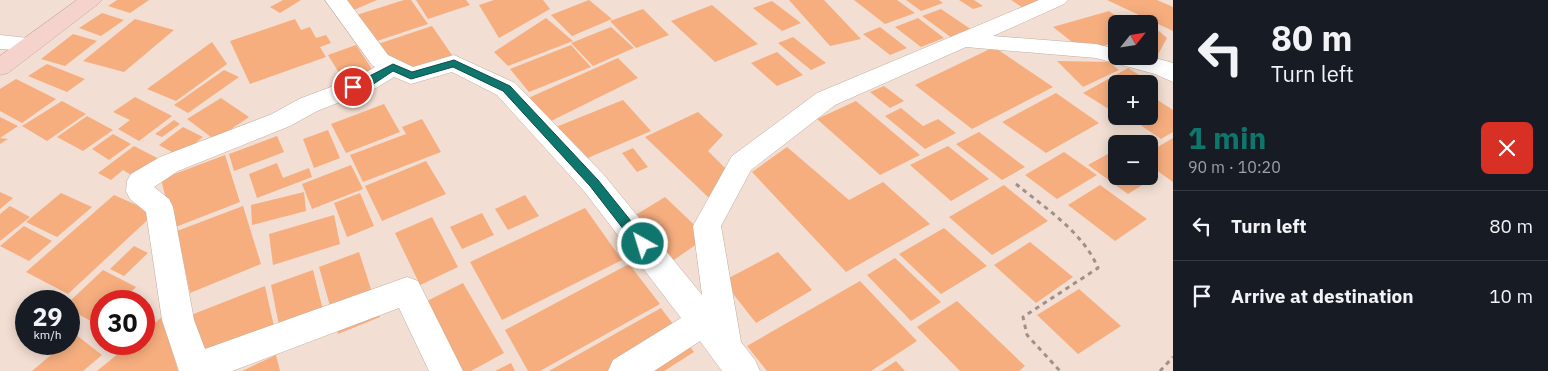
<!DOCTYPE html>
<html lang="en">
<head>
<meta charset="utf-8">
<style>
	body { margin:0; font-family:"IBM Plex Sans",sans-serif; background:#242831; color:#f1f3f6; height:100vh; display:flex; flex-direction:column; font-size:19px; white-space:nowrap }
	* { box-sizing:border-box; margin:0 }
	p { font-size:16px; color:#9ea1a6 }
	.icon { flex:none; width:28px; height:28px; fill:none; stroke:currentColor; stroke-width:2; stroke-linecap:round; stroke-linejoin:round }
	.map { position:relative; flex:1; overflow:hidden }
	.sheet { display:flex; flex-direction:column; background:#171b24; width:375px }
	.sheet>* { flex:none }
	.top-card { background:#171b24; color:#f1f3f6; overflow:hidden }
	.needle { width:32px; rotate:60deg }
	.fabs { position:absolute; left:1108px; top:15px; display:grid; gap:10px }
	.fabs a { display:grid; place-items:center; width:50px; height:50px; border-radius:8px; background:#171b24; box-shadow:0 2px 12px #0003; font-size:25px }
	.speed { position:absolute; left:15px; top:290px; display:flex; gap:10px; font-size:25px; font-weight:700; text-align:center }
	.speed>* { display:grid; place-content:center; width:65px; height:65px; border-radius:50%; background:#171b24; box-shadow:0 2px 12px #0003; line-height:1 }
	.speed small { font-size:12px; font-weight:400 }
	.speed .limit { border:8px solid #d22; background:#fff; color:#111 }
	.pin { position:absolute; display:grid; place-items:center; width:42px; height:42px; color:#fff; margin:-21px; border:2px solid #fff; border-radius:50%; box-shadow:0 1px 5px #0007 }
	.me { position:absolute; width:55px; margin:-28px; rotate:321deg; stroke-linejoin:round; filter:drop-shadow(0 0 4px #0008) }
	.turn { display:flex; align-items:center; gap:18px; height:105px; padding:0 15px; font-size:22px }
	.turn .icon { width:65px; height:65px; stroke-width:2.5 }
	.turn b { display:block; font-size:35px; line-height:42px }
	.round { display:grid; place-items:center; flex:none; width:52px; height:52px; border-radius:8px; background:#242831 }
	.summary { display:flex; align-items:center; justify-content:space-between; height:85px; padding:0 15px }
	h1 { font-size:30px; font-weight:700; line-height:38px; color:#0f766e }
	ul { padding:0; list-style:none }
	li { display:flex; align-items:center; gap:15px; height:70px; padding:0 15px; border-top:1px solid #363941 }
	li div { flex:1 }
	li b { display:block; font-size:19px }
	li em { font-style:normal }
	main { display:flex; flex:1; min-height:0 }
	.map>svg:first-child { display:block }
	.building { fill:#f6ae7f }
	.lines { fill:none; stroke-linecap:round; stroke-linejoin:round }
	.street-casing { stroke:#c0ada1; stroke-width:1 }
	.secondary-casing { stroke:#c0ada1; stroke-width:1 }
	.path { stroke:#a09188; stroke-width:3; stroke-dasharray:4.5 4.5; stroke-linecap:butt }
	.street { fill:#fff; fill-rule:evenodd }
	.secondary { fill:#f6d2cc; fill-rule:evenodd }
	.route { fill:#0f766e; stroke:#0a4d48 }
</style>
</head>
<body>
<main>
<div class="map">
<svg width="1173" height="371" viewBox="0 0 1173 371">
	<rect width="100%" height="100%" fill="#f2ded2"/>
	<!-- building -->
	<path class="building" d="M 117,0 L 149,0 L 130,13 L 108,6 Z
		M 283,0 L 301,0 L 280,13 L 270,7 Z
		M 337,0 L 377,0 L 349,12 Z
		M 404,0 L 411,0 L 428,24 L 362,46 L 347,18 Z
		M 416,0 L 466,0 L 470,5 L 428,19 Z
		M 494,0 L 543,0 L 550,9 L 499,38 L 479,5 Z
		M 589,0 L 612,19 L 572,36 L 551,15 Z
		M 789,0 L 824,0 L 861,39 L 830,46 Z
		M 854,0 L 897,0 L 915,13 L 885,24 Z
		M 906,0 L 939,0 L 943,3 L 921,11 Z
		M 959,0 L 974,0 L 983,6 L 973,9 Z
		M 1011,0 L 1045,0 L 1025,9 Z
		M 1107,0 L 1157,0 L 1173,7 L 1173,31 Z
		M 772,1 L 801,23 L 782,31 L 753,8 Z
		M 712,5 L 758,44 L 715,62 L 671,21 Z
		M 643,9 L 669,35 L 636,48 L 610,21 Z
		M 941,9 L 972,30 L 952,38 L 922,16 Z
		M 1109,11 L 1127,24 L 1116,24 L 1116,42 L 1085,52 L 1053,27 Z
		M 102,13 L 124,20 L 101,36 L 79,28 Z
		M 546,18 L 573,41 L 508,66 L 494,52 Z
		M 918,18 L 944,38 L 921,47 L 895,27 Z
		M 135,19 L 174,30 L 124,72 L 83,61 Z
		M 295,19 L 301,30 L 310,27 L 316,38 L 326,35 L 331,43 L 320,47 L 326,57 L 250,84 L 230,41 Z
		M 432,26 L 452,55 L 390,77 L 372,46 Z
		M 1153,26 L 1167,38 L 1155,60 L 1149,56 L 1149,30 Z
		M 611,27 L 634,48 L 593,66 L 571,43 Z
		M 880,27 L 907,48 L 890,55 L 863,34 Z
		M 73,34 L 97,41 L 65,66 L 41,59 Z
		M 793,37 L 826,63 L 811,70 L 778,43 Z
		M 212,42 L 227,64 L 176,101 L 147,89 Z
		M 356,45 L 376,75 L 347,86 L 328,55 Z
		M 571,45 L 591,67 L 529,92 L 510,69 Z
		M 994,47 L 1053,87 L 972,129 L 915,85 Z
		M 777,52 L 803,75 L 777,86 L 751,63 Z
		M 618,58 L 638,78 L 549,122 L 526,99 Z
		M 1057,61 L 1109,62 L 1119,70 L 1083,87 Z
		M 47,64 L 85,79 L 67,92 L 28,76 Z
		M 1128,68 L 1157,86 L 1149,90 L 1149,84 L 1116,84 L 1116,109 L 1112,111 L 1083,93 Z
		M 224,70 L 239,77 L 188,113 L 174,105 Z
		M 16,79 L 56,99 L 22,123 L 0,111 L 0,89 Z
		M 884,86 L 904,101 L 890,108 L 870,92 Z
		M 1056,93 L 1099,123 L 1046,153 L 1002,122 Z
		M 135,97 L 172,116 L 139,141 L 118,129 L 130,120 L 113,112 Z
		M 221,98 L 249,117 L 215,140 L 187,119 Z
		M 1156,99 L 1173,110 L 1173,132 L 1161,139 L 1127,116 L 1149,116 L 1149,103 Z
		M 623,100 L 651,131 L 576,163 L 551,129 Z
		M 62,101 L 86,114 L 47,141 L 22,126 Z
		M 856,101 L 920,155 L 880,175 L 817,119 Z
		M 384,104 L 400,132 L 346,153 L 331,124 Z
		M 901,108 L 923,126 L 938,119 L 956,133 L 925,149 L 885,116 Z
		M 698,112 L 723,135 L 708,151 L 737,180 L 708,197 L 645,137 Z
		M 87,116 L 113,130 L 83,151 L 57,137 Z
		M 0,117 L 18,126 L 0,138 L 8,139 L 0,144 Z
		M 422,119 L 441,152 L 363,182 L 350,155 L 406,134 L 402,127 Z
		M 174,120 L 180,124 L 162,137 L 155,134 Z
		M 183,127 L 203,137 L 179,156 L 159,145 Z
		M 328,130 L 340,158 L 314,168 L 303,139 Z
		M 979,132 L 1025,167 L 1002,180 L 956,144 Z
		M 113,134 L 131,144 L 109,160 L 92,149 Z
		M 277,136 L 284,152 L 234,171 L 229,154 Z
		M 1173,138 L 1173,182 L 1149,165 L 1149,152 Z
		M 134,146 L 159,159 L 136,178 L 123,170 L 111,180 L 98,173 Z
		M 948,146 L 989,179 L 951,201 L 910,165 Z
		M 787,147 L 849,200 L 883,182 L 930,224 L 846,272 L 752,172 Z
		M 633,148 L 648,167 L 637,172 L 622,153 Z
		M 1115,150 L 1116,176 L 1149,176 L 1149,173 L 1155,177 L 1128,194 L 1088,165 Z
		M 1064,152 L 1097,175 L 1057,199 L 1025,175 Z
		M 225,155 L 240,202 L 173,228 L 161,179 Z
		M 426,161 L 446,194 L 382,221 L 365,186 Z
		M 277,163 L 283,178 L 309,168 L 312,177 L 257,198 L 249,174 Z
		M 351,165 L 363,189 L 312,209 L 302,184 Z
		M 1004,185 L 1048,221 L 992,255 L 949,217 Z
		M 1100,185 L 1147,219 L 1115,241 L 1068,205 Z
		M 0,192 L 13,198 L 0,209 Z
		M 304,192 L 306,211 L 252,225 L 251,205 Z
		M 61,193 L 92,207 L 57,237 L 26,222 Z
		M 360,193 L 374,226 L 347,237 L 334,203 Z
		M 114,195 L 155,213 L 68,294 L 26,272 Z
		M 525,195 L 539,216 L 508,230 L 495,209 Z
		M 665,197 L 707,237 L 671,262 L 629,219 Z
		M 10,206 L 30,217 L 0,241 L 0,214 Z
		M 243,206 L 261,264 L 190,293 L 177,231 Z
		M 585,208 L 622,260 L 502,320 L 470,262 Z
		M 482,213 L 494,235 L 462,249 L 450,227 Z
		M 334,215 L 340,244 L 273,265 L 269,234 Z
		M 432,217 L 458,267 L 420,285 L 395,233 Z
		M 24,226 L 52,241 L 29,261 L 0,246 Z
		M 944,228 L 987,266 L 941,294 L 899,254 Z
		M 1030,242 L 1073,277 L 1036,303 L 994,265 Z
		M 134,246 L 148,253 L 124,276 L 110,269 Z
		M 359,252 L 380,317 L 338,334 L 319,267 Z
		M 778,252 L 812,290 L 756,323 L 723,281 Z
		M 895,258 L 941,302 L 911,321 L 867,275 Z
		M 629,264 L 660,304 L 540,371 L 528,371 L 505,330 Z
		M 103,270 L 136,287 L 122,301 L 101,301 L 101,322 L 98,325 L 69,309 L 69,302 Z
		M 313,270 L 329,334 L 284,351 L 271,285 Z
		M 860,281 L 917,341 L 871,371 L 767,371 L 747,346 Z
		M 463,283 L 504,353 L 471,371 L 455,371 L 421,304 Z
		M 265,286 L 275,331 L 198,363 L 191,315 Z
		M 1079,289 L 1121,326 L 1078,354 L 1037,315 Z
		M 957,301 L 1025,366 L 1019,371 L 960,371 L 917,327 Z
		M 661,308 L 694,352 L 664,371 L 549,371 Z
		M 163,316 L 178,371 L 97,371 L 130,344 L 144,344 L 144,332 Z
		M 75,334 L 102,355 L 83,371 L 32,371 L 64,344 L 69,344 L 69,340 Z
		M 276,355 L 280,371 L 242,371 Z
		M 896,361 L 905,371 L 881,371 Z
		M 511,363 L 515,371 L 495,371 Z"/>
	<g class="lines">
		<!-- street casing -->
		<g class="street-casing">
			<path id="street" d="M 325,0 L 347,0 L 388,55 L 413,67 L 454,55 L 515,83 L 604,175 L 702,295 L 693,226 L 732,156 L 817,93 L 1039,0 L 1068,0 L 1064,4 L 993,36 L 1096,44 L 1116,49 L 1116,56 L 1148,56 L 1173,63 L 1173,82 L 1155,74 L 1096,58 L 966,47 L 835,105 L 751,170 L 721,226 L 741,342 L 755,360 L 760,371 L 722,371 L 700,341 L 654,371 L 608,371 L 613,360 L 681,318 L 584,191 L 497,95 L 452,72 L 411,84 L 394,77 L 376,88 L 317,111 L 290,126 L 178,171 L 154,187 L 169,199 L 173,207 L 194,320 L 205,349 L 407,277 L 418,281 L 463,371 L 429,371 L 399,308 L 232,371 L 179,371 L 162,320 L 146,212 L 130,199 L 126,191 L 127,181 L 131,174 L 160,157 L 272,114 L 299,99 L 360,76 L 375,67 L 372,65 Z
				M 0,35 L 38,39 L 41,44 L 38,49 L 30,51 L 0,49 Z"/>
		</g>
		<!-- secondary casing -->
		<g class="secondary-casing">
			<path id="secondary" d="M 77,0 L 102,0 L 98,4 L 8,73 L 0,75 L 0,56 Z"/>
		</g>
		<!-- path -->
		<path class="path" d="M 1016,184 C 1045,208 1083,232 1098,268 L 1023,317 L 1027,335 L 1060,371
			M 1160,371 L 1173,357"/>
		<!-- street -->
		<use href="#street" class="street"/>
		<!-- secondary -->
		<use href="#secondary" class="secondary"/>
	</g>
	<!-- route -->
	<path class="route" d="M 454,60 L 510,86 L 598,180 L 647,241 L 649,244 L 647,248 L 638,248 L 590,186 L 503,91 L 453,67 L 411,79 L 393,71 L 372,85 L 353,91 L 348,87 L 393,64 L 412,72 Z"/>
</svg>
<div class="fabs">
<a><svg class="needle" viewBox="-14 -14 28 28"><path d="M0-13l5 13h-10z" fill="#e53935"/><path d="M0 13l5-13h-10z" fill="#9ea1a6"/></svg></a>
<a>+</a>
<a>−</a>
</div>
<div class="speed"><div>29<small>km/h</small></div><div class="limit">30</div></div>
<div class="pin" style="left:353px;top:87px;background:#d93025"><svg class="icon" aria-label="arrive" viewBox="0 0 24 24"><path d="M6 21V4h12l-3 4 3 4H6"/></svg></div>
<svg class="me" style="left:643px;top:244px" viewBox="-20 -20 40 40"><circle r="17" fill="#0f766e" stroke="#fff" stroke-width="3"/><path d="M0-11L8 9 0 5-8 9z" fill="#fff"/></svg>
</div>
<section class="sheet">
<div class="top-card">
<div class="turn"><svg class="icon" aria-label="left" viewBox="0 0 24 24"><path d="M17 20v-9H6M10 6l-5 5 5 5"/></svg><div><b>80 m</b>Turn left</div></div>
</div>
<div class="summary"><div><h1>1 min</h1><p>90 m · 10:20</p></div><a class="round" style="background:#d93025;color:#fff"><svg class="icon" aria-label="close" viewBox="0 0 24 24"><path d="M6 6l12 12M18 6L6 18"/></svg></a></div>
<ul>
<li><svg class="icon" aria-label="left" viewBox="0 0 24 24"><path d="M17 20v-9H6M10 6l-5 5 5 5"/></svg><div><b>Turn left</b></div><em>80 m</em></li>
<li><svg class="icon" aria-label="arrive" viewBox="0 0 24 24"><path d="M6 21V4h12l-3 4 3 4H6"/></svg><div><b>Arrive at destination</b></div><em>10 m</em></li>
</ul>
</section>
</main>
</body>
</html>
